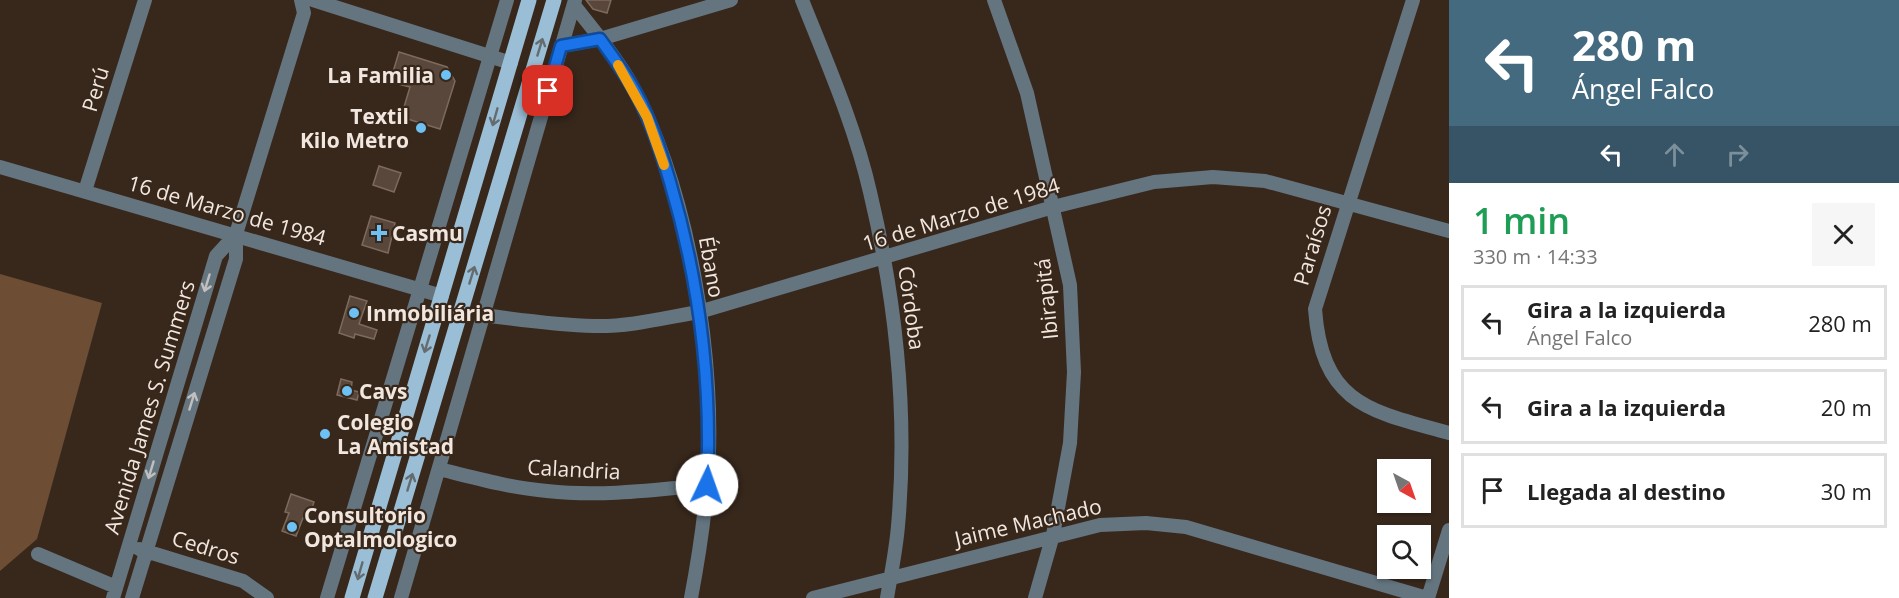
<!DOCTYPE html>
<html lang="es">
<head>
<meta charset="utf-8">
<style>
	body { margin:0; font-family:"Open Sans",sans-serif; background:#f6f6f6; color:#222; height:100vh; display:flex; flex-direction:column; font-size:22px; white-space:nowrap }
	* { box-sizing:border-box; margin:0 }
	p { font-size:20px; color:#767676 }
	.icon { flex:none; width:33px; height:33px; fill:none; stroke:currentColor; stroke-width:2; stroke-linecap:round; stroke-linejoin:round }
	.map { position:relative; flex:1; overflow:hidden }
	.panel { display:flex; flex-direction:column; background:#fff; width:450px }
	.panel>* { flex:none }
	.banner { background:#446a80; color:#fff; overflow:hidden }
	.needle { width:39px; rotate:140deg }
	.buttons { position:absolute; left:1377px; top:459px; display:grid; gap:12px }
	.buttons a { display:grid; place-items:center; width:54px; height:54px; border-radius:0px; background:#fff; box-shadow:0 2px 4px #0004; font-size:30px }
	.pin { position:absolute; display:grid; place-items:center; width:51px; height:51px; color:#fff; margin:-26px; border-radius:12px; box-shadow:0 3px 9px #0006 }
	.me { position:absolute; width:66px; margin:-33px; rotate:3deg; stroke-linejoin:round; filter:drop-shadow(0 0 4px #0008) }
	.turn { display:flex; align-items:center; gap:21px; height:126px; padding:0 24px; font-size:27px }
	.turn .icon { width:78px; height:78px; stroke-width:2.5 }
	.turn b { display:block; font-size:42px; line-height:51px }
	.lanes { display:flex; align-items:center; height:57px; padding:0 24px; background:#0003; justify-content:center; gap:30px; direction:ltr }
	.lanes .off { opacity:.35 }
	.round { display:grid; place-items:center; flex:none; width:63px; height:63px; border-radius:0px; background:#f6f6f6 }
	.head { display:flex; align-items:center; justify-content:space-between; height:102px; padding:0 24px }
	h1 { font-size:36px; font-weight:600; line-height:45px; color:#1e9e55 }
	ul { padding:0; list-style:none }
	li { display:flex; align-items:center; gap:18px; height:75px; margin:0 12px 9px; padding:0 12px; border:3px solid #e0e0e0; border-radius:0px }
	li div { flex:1 }
	li b { display:block; font-size:22px }
	li em { font-style:normal }
	main { display:flex; flex:1; min-height:0 }
	.map>svg:first-child { display:block }
	.green { fill:#6d4e35 }
	.building { fill:#58473a; stroke:#7d6a5c; stroke-width:1.5 }
	.lines { fill:none; stroke-linecap:round; stroke-linejoin:round }
	.minor { stroke:#647580; stroke-width:14 }
	.major { stroke:#9abed5; stroke-width:15 }
	.oneway { stroke:#646c6f }
	.oneway2 { stroke:#c0bfbe }
	.route-casing { stroke:#114b97; stroke-width:15 }
	.route { stroke:#1a73e8; stroke-width:10 }
	.slow { stroke:#f59e0b; stroke-width:10 }
	.poi-dot { fill:#6ec2f3; stroke:#38281c; stroke-width:2 }
	.labels { text-anchor:middle; dominant-baseline:central; stroke-width:4.5; stroke-linejoin:round; paint-order:stroke }
	.poi-label { font-size:21px; font-weight:bold; fill:#f2e7df; stroke:#38281c; text-anchor:start }
	.street-label { font-size:21px; fill:#f2e7df; stroke:#38281c }
</style>
</head>
<body>
<main>
<div class="map">
<svg width="1449" height="598" viewBox="0 0 1449 598">
	<rect width="100%" height="100%" fill="#38281c"/>
	<!-- green -->
	<path class="green" d="M 0,274 L 102,303 L 37,539 L 0,571 Z"/>
	<!-- building -->
	<path class="building" d="M 586,0 L 611,0 L 607,13 L 593,9 Z
		M 399,52 L 447,67 L 455,81 L 440,129 L 401,117 L 410,87 L 390,82 Z
		M 379,166 L 401,173 L 394,192 L 373,185 Z
		M 371,216 L 395,223 L 388,253 L 362,245 Z
		M 350,296 L 367,301 L 359,324 L 377,330 L 374,339 L 355,334 L 354,338 L 339,333 Z
		M 341,379 L 352,382 L 351,390 L 359,392 L 357,400 L 337,395 Z
		M 291,494 L 314,502 L 308,520 L 303,518 L 296,536 L 282,531 L 289,513 L 285,512 Z"/>
	<g class="lines">
		<!-- minor -->
		<path class="minor" d="M 313,0 L 511,63
			M 802,0 C 827,63 855,126 870,192 C 896,301 908,414 898,526 C 896,550 891,574 887,598
			M 994,0 L 1027,93 L 1070,285 L 1074,372 L 1070,443 L 1053,535 L 1035,598
			M 1413,0 L 1315,309 C 1322,404 1369,411 1449,433
			M 574,5 C 593,30 615,55 630,82 C 689,188 718,365 707,485 C 704,523 698,561 691,598
			M 561,46 L 600,39 L 731,0
			M 0,167 L 442,296
			M 85,191 L 145,0
			M 484,315 C 520,320 557,325 594,326 C 629,327 664,318 699,312 L 1053,207 L 1154,182 L 1213,177 L 1265,181 L 1449,231
			M 439,469 C 475,478 511,488 547,491 C 601,497 654,490 707,485
			M 139,549 L 243,581 L 267,598
			M 38,554 L 116,587
			M 113,598 L 216,256 L 236,234
			M 132,598 L 236,259 L 236,234 L 304,13 L 301,0
			M 327,598 L 507,0
			M 401,598 L 575,0
			M 813,598 L 1100,525 L 1146,523 L 1186,527 L 1427,598
			M 1428,598 L 1449,530"/>
		<!-- major -->
		<path class="major" d="M 352,598 L 529,0
			M 375,598 L 554,0"/>
	</g>
	<!-- one-way arrows -->
	<defs><path id="oneway-shaft" d="M-6 0H5M1.5-3L5.5 0L1.5 3" fill="none" stroke-width="1.6" stroke-linecap="round" stroke-linejoin="round" transform="scale(1.5)"/></defs>
	<g class="oneway">
		<use href="#oneway-shaft" transform="translate(540 47) rotate(-73)"/>
		<use href="#oneway-shaft" transform="translate(495 117) rotate(106)"/>
		<use href="#oneway-shaft" transform="translate(472 275) rotate(-73)"/>
		<use href="#oneway-shaft" transform="translate(427 344) rotate(107)"/>
		<use href="#oneway-shaft" transform="translate(410 482) rotate(-73)"/>
		<use href="#oneway-shaft" transform="translate(360 571) rotate(106)"/>
	</g>
	<g class="oneway2">
		<use href="#oneway-shaft" transform="translate(207 283) rotate(107)"/>
		<use href="#oneway-shaft" transform="translate(192 401) rotate(-73)"/>
		<use href="#oneway-shaft" transform="translate(151 470) rotate(107)"/>
	</g>
	<g class="lines">
		<!-- route casing -->
		<g class="route-casing">
			<path id="route" d="M 548,91 L 561,46 L 600,39 C 610,53 620,66 629,81 C 648,111 660,148 670,182 C 699,280 712,382 707,485"/>
		</g>
		<!-- route -->
		<use href="#route" class="route"/>
		<!-- slow -->
		<path class="slow" d="M 618,65 L 647,117 L 664,165"/>
	</g>
	<!-- markers -->
	<g class="poi-dot">
		<circle cx="446" cy="75" r="6"/>
		<circle cx="421" cy="128" r="6"/>
		<path d="M376 224h6v6h6v6h-6v6h-6v-6h-6v-6h6z"/>
		<circle cx="354" cy="313" r="6"/>
		<circle cx="347" cy="391" r="6"/>
		<circle cx="325" cy="434" r="6"/>
		<circle cx="292" cy="527" r="6"/>
	</g>
	<g class="labels">
		<!-- poi labels -->
		<g class="poi-label">
			<text x="434" y="75" text-anchor="end">La Familia</text>
			<text x="409" y="116" text-anchor="end">Textil<tspan x="409" dy="24">Kilo Metro</tspan></text>
			<text x="392" y="233">Casmu</text>
			<text x="366" y="313">Inmobiliária</text>
			<text x="359" y="391">Cavs</text>
			<text x="337" y="422">Colegio<tspan x="337" dy="24">La Amistad</tspan></text>
			<text x="304" y="515">Consultorio<tspan x="304" dy="24">Optalmologico</tspan></text>
		</g>
		<!-- street labels -->
		<g class="street-label">
			<text transform="translate(95 89) rotate(-73)">Perú</text>
			<text transform="translate(227 210) rotate(16)">16 de Marzo de 1984</text>
			<text transform="translate(961 214) rotate(-17)">16 de Marzo de 1984</text>
			<text transform="translate(1312 245) rotate(-73)">Paraísos</text>
			<text transform="translate(712 267) rotate(80)">Ébano</text>
			<text transform="translate(1046 299) rotate(-96)">Ibirapitá</text>
			<text transform="translate(912 308) rotate(82)">Córdoba</text>
			<text transform="translate(149 407) rotate(-73)">Avenida James S. Summers</text>
			<text transform="translate(574 469) rotate(3)">Calandria</text>
			<text transform="translate(1028 522) rotate(-13)">Jaime Machado</text>
			<text transform="translate(206 547) rotate(17)">Cedros</text>
		</g>
	</g>
</svg>
<div class="buttons">
<a><svg class="needle" viewBox="-14 -14 28 28"><path d="M0-13l5 13h-10z" fill="#e53935"/><path d="M0 13l5-13h-10z" fill="#767676"/></svg></a>
<a><svg class="icon" aria-label="search" viewBox="0 0 24 24"><circle cx="10" cy="10" r="6"/><path d="M15 15l6 6"/></svg></a>
</div>
<div class="pin" style="left:548px;top:91px;background:#d93025"><svg class="icon" aria-label="arrive" viewBox="0 0 24 24"><path d="M6 21V4h12l-3 4 3 4H6"/></svg></div>
<svg class="me" style="left:707px;top:485px" viewBox="-20 -20 40 40"><circle r="19" fill="#fff"/><path d="M0-13L10 11 0 6-10 11z" fill="#1a73e8"/></svg>
</div>
<section class="panel">
<div class="banner">
<div class="turn"><svg class="icon" aria-label="left" viewBox="0 0 24 24"><path d="M17 20v-9H6M10 6l-5 5 5 5"/></svg><div><b>280 m</b>Ángel Falco</div></div>
<div class="lanes"><svg class="icon" aria-label="left" viewBox="0 0 24 24"><path d="M17 20v-9H6M10 6l-5 5 5 5"/></svg><svg class="icon off" aria-label="ahead" viewBox="0 0 24 24"><path d="M12 20V5M6 11l6-6 6 6"/></svg><svg class="icon off" aria-label="right" viewBox="0 0 24 24"><path d="M7 20v-9h11M14 6l5 5-5 5"/></svg></div>
</div>
<div class="head"><div><h1>1 min</h1><p>330 m · 14:33</p></div><a class="round"><svg class="icon" aria-label="close" viewBox="0 0 24 24"><path d="M6 6l12 12M18 6L6 18"/></svg></a></div>
<ul>
<li><svg class="icon" aria-label="left" viewBox="0 0 24 24"><path d="M17 20v-9H6M10 6l-5 5 5 5"/></svg><div><b>Gira a la izquierda</b><p>Ángel Falco</p></div><em>280 m</em></li>
<li><svg class="icon" aria-label="left" viewBox="0 0 24 24"><path d="M17 20v-9H6M10 6l-5 5 5 5"/></svg><div><b>Gira a la izquierda</b></div><em>20 m</em></li>
<li><svg class="icon" aria-label="arrive" viewBox="0 0 24 24"><path d="M6 21V4h12l-3 4 3 4H6"/></svg><div><b>Llegada al destino</b></div><em>30 m</em></li>
</ul>
</section>
</main>
</body>
</html>
